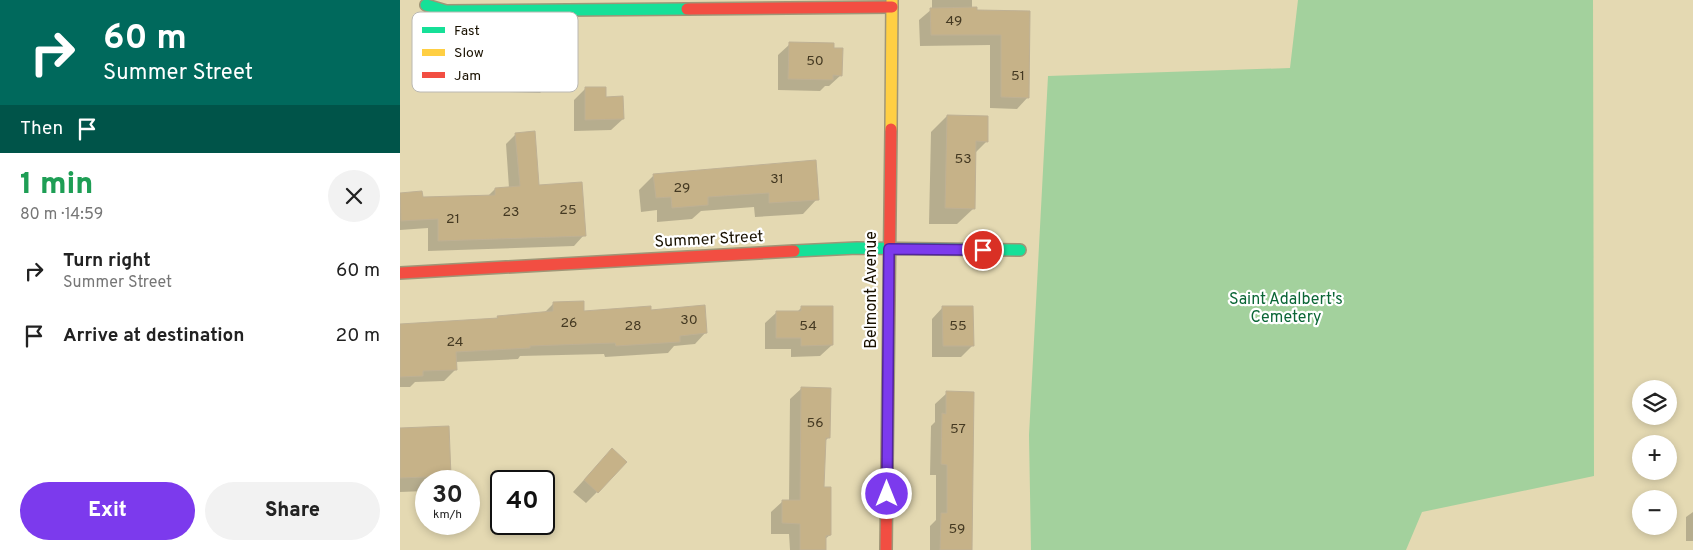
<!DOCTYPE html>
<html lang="en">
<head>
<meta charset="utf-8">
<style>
	body { margin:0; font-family:Overpass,sans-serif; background:#f2f2f2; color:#222; height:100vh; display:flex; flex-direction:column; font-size:19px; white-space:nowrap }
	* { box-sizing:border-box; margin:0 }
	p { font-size:16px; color:#767676 }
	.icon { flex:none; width:28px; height:28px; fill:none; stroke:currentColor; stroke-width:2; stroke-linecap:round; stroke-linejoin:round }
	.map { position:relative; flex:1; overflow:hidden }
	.side { display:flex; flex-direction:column; background:#fff; width:400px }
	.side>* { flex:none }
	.hud { background:#00695c; color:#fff; overflow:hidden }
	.fabs { position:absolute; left:1232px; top:380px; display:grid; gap:10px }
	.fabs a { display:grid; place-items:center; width:45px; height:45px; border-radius:50%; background:#fff; box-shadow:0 2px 8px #0003; font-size:25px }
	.speed { position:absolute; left:15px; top:470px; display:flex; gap:10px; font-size:25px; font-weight:700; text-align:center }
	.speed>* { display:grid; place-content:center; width:65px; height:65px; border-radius:50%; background:#fff; box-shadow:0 2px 8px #0003; line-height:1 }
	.speed small { font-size:12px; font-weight:400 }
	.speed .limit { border:2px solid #111; border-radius:8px; background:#fff; color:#111 }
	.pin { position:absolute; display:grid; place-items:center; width:42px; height:42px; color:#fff; margin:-21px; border:2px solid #fff; border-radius:50%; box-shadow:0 1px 5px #0007 }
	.me { position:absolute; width:55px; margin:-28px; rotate:0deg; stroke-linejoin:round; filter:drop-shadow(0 0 4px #0008) }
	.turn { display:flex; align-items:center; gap:18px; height:105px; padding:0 20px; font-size:22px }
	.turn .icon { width:65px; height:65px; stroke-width:2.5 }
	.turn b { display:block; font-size:35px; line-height:42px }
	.then { display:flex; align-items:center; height:48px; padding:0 20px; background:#0003; gap:10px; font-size:19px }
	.round { display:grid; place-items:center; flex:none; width:52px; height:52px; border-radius:26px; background:#f2f2f2 }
	.head { display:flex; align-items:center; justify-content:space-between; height:85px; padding:0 20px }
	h1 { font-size:30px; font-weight:800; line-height:38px; color:#1e9e55 }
	.button { display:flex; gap:10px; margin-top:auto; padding:10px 20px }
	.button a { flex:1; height:58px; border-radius:30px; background:#7c3aed; color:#fff; font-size:20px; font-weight:800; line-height:58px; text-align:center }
	.button a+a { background:#f2f2f2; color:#222 }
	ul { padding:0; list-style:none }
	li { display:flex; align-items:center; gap:15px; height:65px; padding:0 20px }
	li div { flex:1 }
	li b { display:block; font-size:19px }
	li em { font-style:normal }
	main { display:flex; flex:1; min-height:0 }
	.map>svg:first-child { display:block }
	.green { fill:#a3d19d }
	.shadow { fill:#0003 }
	.building { fill:#c6b288; stroke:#bfb194 }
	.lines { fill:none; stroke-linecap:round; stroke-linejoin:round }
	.fast-casing { stroke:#9f9677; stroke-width:14 }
	.slow-casing { stroke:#9f9677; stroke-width:14 }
	.jam-casing { stroke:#9f9677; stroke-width:14 }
	.fast { stroke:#16e098; stroke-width:11 }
	.slow { stroke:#ffcf43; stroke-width:11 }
	.jam { stroke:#f24e42; stroke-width:11 }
	.route-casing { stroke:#51269a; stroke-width:12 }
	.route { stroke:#7c3aed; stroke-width:9 }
	.labels { text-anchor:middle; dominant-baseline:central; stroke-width:4.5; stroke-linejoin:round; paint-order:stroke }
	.number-label { font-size:14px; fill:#443922 }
	.street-label { font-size:16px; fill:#191100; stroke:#fff }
	.park-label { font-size:16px; fill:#0b6636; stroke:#fff }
	.key { fill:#fff; stroke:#bab8b2; stroke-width:1 }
	.key-label { font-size:14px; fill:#191100 }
</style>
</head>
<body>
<main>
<section class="side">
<div class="hud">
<div class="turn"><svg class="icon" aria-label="right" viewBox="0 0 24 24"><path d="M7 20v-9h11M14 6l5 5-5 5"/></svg><div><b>60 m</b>Summer Street</div></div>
<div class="then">Then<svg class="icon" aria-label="arrive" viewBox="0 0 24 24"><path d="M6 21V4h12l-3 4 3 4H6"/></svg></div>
</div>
<div class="head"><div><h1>1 min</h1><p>80 m · 14:59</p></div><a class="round"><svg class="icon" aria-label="close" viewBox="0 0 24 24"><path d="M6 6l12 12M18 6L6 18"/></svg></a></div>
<ul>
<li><svg class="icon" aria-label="right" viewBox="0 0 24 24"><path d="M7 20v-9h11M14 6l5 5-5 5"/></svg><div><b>Turn right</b><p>Summer Street</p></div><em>60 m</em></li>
<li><svg class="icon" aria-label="arrive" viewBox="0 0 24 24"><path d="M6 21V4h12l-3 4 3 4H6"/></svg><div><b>Arrive at destination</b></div><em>20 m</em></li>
</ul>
<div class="button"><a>Exit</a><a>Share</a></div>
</section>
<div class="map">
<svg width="1293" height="550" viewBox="0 0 1293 550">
	<rect width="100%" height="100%" fill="#e4d9b2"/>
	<!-- green -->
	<path class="green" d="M 898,0 L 1193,0 L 1194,476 L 1022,512 L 1006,550 L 631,550 L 629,435 L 648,76 L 890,68 Z"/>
	<!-- shadow -->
	<path class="shadow" d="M 532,0 L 572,0 L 572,9 L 576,11 L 629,12 L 628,97 L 617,109 L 590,108 L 590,45 L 520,46 L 519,20 L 532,9 Z
		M 390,44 L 441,75 L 429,86 L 425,86 L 420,91 L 378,90 L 378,55 Z
		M 110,45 L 152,82 L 140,93 L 109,92 L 109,89 L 33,89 L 33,60 L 44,49 L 107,48 Z
		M 185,89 L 205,98 L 223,119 L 211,130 L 174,131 L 174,100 Z
		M 547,116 L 587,141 L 575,153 L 574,208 L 557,224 L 529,224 L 531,132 Z
		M 116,134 L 138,186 L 184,235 L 174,246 L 28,251 L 28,228 L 0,230 L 0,194 L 21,193 L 21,198 L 87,197 L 95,189 L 109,188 L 106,144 Z
		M 254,175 L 417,199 L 403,214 L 355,217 L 354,207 L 301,211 L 292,219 L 257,222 L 257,210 L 241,212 L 239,190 Z
		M 153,304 L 183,312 L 250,312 L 306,332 L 295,344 L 274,346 L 268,353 L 205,357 L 204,354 L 120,356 L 118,359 L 55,362 L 56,369 L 44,381 L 15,382 L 10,387 L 0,387 L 0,325 L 95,319 L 98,317 L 144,313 Z
		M 402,307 L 432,345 L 420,356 L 391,357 L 391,349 L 365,349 L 365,323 L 377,312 L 397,312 Z
		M 543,307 L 573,345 L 561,357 L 532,357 L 532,319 Z
		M 402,388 L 428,438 L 424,442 L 423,488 L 430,535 L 424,540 L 424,550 L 390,550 L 389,534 L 371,534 L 371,512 L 383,501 L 389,501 L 390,399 Z
		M 547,393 L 571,550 L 530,550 L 530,526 L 536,520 L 536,475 L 530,475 L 531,426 L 535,422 L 535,404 Z
		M 0,429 L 50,476 L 44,481 L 26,481 L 26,491 L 0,492 Z
		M 201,461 L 197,492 L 186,503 L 173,492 Z
		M 1293,512 L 1293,541 L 1286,541 L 1286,517 Z"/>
	<!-- building -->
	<path class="building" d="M 577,7 L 577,10 L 630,11 L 629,98 L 601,97 L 601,35 L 531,35 L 530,8 Z
		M 389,42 L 434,43 L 434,48 L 443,48 L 442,76 L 433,75 L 433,80 L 388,79 Z
		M 185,87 L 206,87 L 206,97 L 223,96 L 224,119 L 185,120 Z
		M 547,115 L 588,116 L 588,142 L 576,141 L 575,209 L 545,208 Z
		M 135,131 L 139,185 L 182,182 L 186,236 L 38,241 L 38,219 L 1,221 L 0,193 L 22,191 L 23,197 L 95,195 L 95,188 L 120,186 L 115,133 Z
		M 416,160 L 419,200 L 369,203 L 369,193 L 308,197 L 308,205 L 272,208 L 271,197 L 256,198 L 253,174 Z
		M 184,301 L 184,311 L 251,306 L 251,310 L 305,305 L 307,333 L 280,336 L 280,342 L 216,346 L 215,343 L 130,346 L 130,348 L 56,352 L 57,370 L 23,371 L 23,376 L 0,377 L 0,324 L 98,318 L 97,316 L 153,311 L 153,302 Z
		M 401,306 L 433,306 L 433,345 L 401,346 L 401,338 L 376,338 L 376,311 L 401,311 Z
		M 542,306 L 573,306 L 574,346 L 543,346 Z
		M 401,387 L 431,388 L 430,438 L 426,438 L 424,487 L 431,487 L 431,535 L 426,536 L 426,550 L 400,550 L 400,524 L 382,523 L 382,500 L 400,500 Z
		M 546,391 L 574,392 L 572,550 L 540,550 L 541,513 L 547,513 L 547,465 L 541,464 L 542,413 L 546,414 Z
		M 49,426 L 51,476 L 0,478 L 0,428 Z
		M 212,448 L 227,462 L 198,493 L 184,480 Z"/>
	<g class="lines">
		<!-- fast casing -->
		<g class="fast-casing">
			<path id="fast" d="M 26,5 L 46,11 L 287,9
				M 394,251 L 457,248 L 620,250"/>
		</g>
		<!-- slow casing -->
		<g class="slow-casing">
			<path id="slow" d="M 491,129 L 492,0"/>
		</g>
		<!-- jam casing -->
		<g class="jam-casing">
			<path id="jam" d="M 287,9 L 492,7
				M 0,273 L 394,251
				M 486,550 L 491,129"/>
		</g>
		<!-- fast -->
		<use href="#fast" class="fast"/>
		<!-- slow -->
		<use href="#slow" class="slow"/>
		<!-- jam -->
		<use href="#jam" class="jam"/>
	</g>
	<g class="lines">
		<!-- route casing -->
		<g class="route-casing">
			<path id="route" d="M 487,494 L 489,249 L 583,250"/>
		</g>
		<!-- route -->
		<use href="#route" class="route"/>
	</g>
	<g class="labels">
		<!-- number labels -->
		<g class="number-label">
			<text x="554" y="21">49</text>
			<text x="415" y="61">50</text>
			<text x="618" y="76">51</text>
			<text x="563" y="159">53</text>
			<text x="377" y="179">31</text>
			<text x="282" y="188">29</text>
			<text x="168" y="210">25</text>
			<text x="111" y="212">23</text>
			<text x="53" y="219">21</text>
			<text x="289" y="320">30</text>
			<text x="169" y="323">26</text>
			<text x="233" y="326">28</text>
			<text x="408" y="326">54</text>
			<text x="558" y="326">55</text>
			<text x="55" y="342">24</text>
			<text x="415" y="423">56</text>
			<text x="558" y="429">57</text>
			<text x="557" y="529">59</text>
		</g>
		<!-- street labels -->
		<g class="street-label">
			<text transform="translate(309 240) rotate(-3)">Summer Street</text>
			<text transform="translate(472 290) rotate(-90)">Belmont Avenue</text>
		</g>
		<!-- park labels -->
		<g class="park-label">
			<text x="886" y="300">Saint Adalbert's<tspan x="886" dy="18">Cemetery</tspan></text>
		</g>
	</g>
	<!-- legend -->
	<rect x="12" y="12" width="166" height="80" rx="8" class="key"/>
	<rect x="22" y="27" width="23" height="6" fill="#16e098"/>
	<rect x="22" y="49" width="23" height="7" fill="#ffcf43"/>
	<rect x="22" y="72" width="23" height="6" fill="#f24e42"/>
	<g class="key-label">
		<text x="54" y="35">Fast</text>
		<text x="54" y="57">Slow</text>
		<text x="54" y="80">Jam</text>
	</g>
</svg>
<div class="fabs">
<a><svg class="icon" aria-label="layers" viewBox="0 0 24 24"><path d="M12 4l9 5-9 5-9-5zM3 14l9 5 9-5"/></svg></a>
<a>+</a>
<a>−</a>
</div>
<div class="speed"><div>30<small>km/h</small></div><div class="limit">40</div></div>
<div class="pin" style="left:583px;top:250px;background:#d93025"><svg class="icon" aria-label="arrive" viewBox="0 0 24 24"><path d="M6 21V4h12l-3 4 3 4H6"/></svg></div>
<svg class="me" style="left:487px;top:494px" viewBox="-20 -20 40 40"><circle r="17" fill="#7c3aed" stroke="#fff" stroke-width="3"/><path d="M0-11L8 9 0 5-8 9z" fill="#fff"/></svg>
</div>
</main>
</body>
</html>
